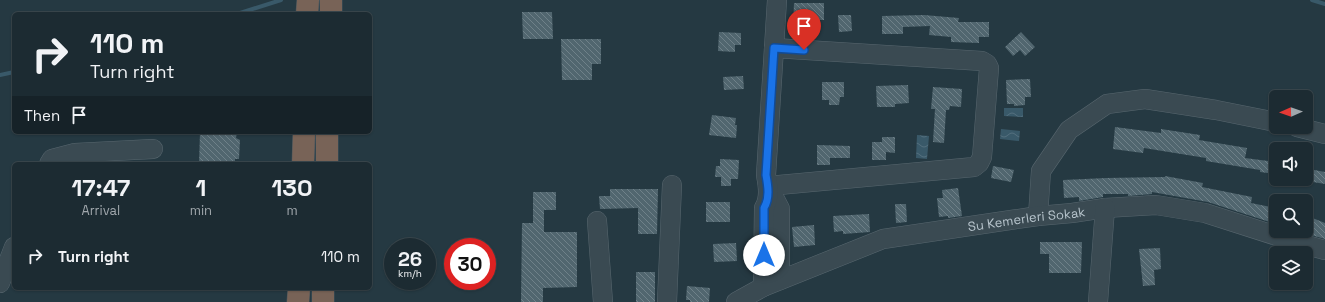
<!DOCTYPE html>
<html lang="en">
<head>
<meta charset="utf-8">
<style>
	body { margin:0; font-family:"Space Grotesk",sans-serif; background:#25333a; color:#f1f3f6; height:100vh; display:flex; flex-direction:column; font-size:15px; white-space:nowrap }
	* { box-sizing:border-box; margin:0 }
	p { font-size:13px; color:#a0a7ac }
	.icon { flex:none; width:22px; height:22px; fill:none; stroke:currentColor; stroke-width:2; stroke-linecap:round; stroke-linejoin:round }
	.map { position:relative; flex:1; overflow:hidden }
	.drawer { position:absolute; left:12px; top:162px; width:360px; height:128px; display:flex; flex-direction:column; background:#1c2b32; border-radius:6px; box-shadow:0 1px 3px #0004,0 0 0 1px #3a474d }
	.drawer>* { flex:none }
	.banner { position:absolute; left:12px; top:12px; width:360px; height:122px; border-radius:6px; box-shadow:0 1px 3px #0004,0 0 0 1px #3a474d; background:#1c2b32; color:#f1f3f6; overflow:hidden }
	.needle { width:26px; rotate:268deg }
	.fabs { position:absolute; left:1269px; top:90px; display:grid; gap:8px }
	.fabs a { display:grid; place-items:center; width:44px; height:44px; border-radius:6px; background:#1c2b32; box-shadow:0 1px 3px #0004,0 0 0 1px #3a474d; font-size:20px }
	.speed { position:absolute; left:384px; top:238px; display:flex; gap:8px; font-size:20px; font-weight:700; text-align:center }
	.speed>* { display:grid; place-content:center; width:52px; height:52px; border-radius:50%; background:#1c2b32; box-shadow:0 1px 3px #0004,0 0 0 1px #3a474d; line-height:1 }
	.speed small { font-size:10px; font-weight:400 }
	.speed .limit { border:6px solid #d22; background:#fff; color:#111 }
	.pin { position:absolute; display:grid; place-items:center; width:34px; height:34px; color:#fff; margin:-41px -17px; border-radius:50% 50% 50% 0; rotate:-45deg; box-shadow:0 0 4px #0007 }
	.pin .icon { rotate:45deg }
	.me { position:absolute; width:44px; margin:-22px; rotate:0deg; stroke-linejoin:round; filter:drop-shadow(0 0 3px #0008) }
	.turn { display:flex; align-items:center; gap:14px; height:84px; padding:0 12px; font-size:18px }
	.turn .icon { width:52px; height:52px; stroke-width:2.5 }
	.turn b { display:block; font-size:28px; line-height:34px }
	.then { display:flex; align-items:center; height:38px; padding:0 12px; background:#0003; gap:8px; font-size:15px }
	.eta { display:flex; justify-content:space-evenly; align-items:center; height:68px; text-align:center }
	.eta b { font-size:24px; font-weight:800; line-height:28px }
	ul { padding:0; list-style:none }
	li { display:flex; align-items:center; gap:12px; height:52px; padding:0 12px }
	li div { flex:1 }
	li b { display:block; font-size:15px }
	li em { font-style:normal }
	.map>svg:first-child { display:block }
	.water { fill:url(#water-waves) }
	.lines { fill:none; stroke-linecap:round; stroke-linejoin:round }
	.stream { stroke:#395969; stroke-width:4 }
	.building { fill:url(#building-back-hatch) }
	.minor-casing { stroke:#58676f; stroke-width:20 }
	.highway-casing { stroke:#45545c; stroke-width:23 }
	.minor { stroke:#3a4a52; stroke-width:19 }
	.highway { stroke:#786357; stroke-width:22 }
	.route-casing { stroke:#114b97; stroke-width:10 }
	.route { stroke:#1a73e8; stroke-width:7 }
	.labels { text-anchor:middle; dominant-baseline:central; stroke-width:4; stroke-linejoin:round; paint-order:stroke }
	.street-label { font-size:13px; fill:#b7c4cc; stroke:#1e2f37 }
</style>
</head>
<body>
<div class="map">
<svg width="1325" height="302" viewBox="0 0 1325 302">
	<defs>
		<pattern id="water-waves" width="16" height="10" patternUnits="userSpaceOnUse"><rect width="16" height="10" fill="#395969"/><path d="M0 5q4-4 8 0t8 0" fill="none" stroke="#536f7d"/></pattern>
		<pattern id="building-back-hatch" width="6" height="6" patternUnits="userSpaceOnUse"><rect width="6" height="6" fill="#51666f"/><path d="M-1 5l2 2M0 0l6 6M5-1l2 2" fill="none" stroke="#6f8189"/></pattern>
	</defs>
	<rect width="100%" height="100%" fill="#253942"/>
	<!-- water -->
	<path class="water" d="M 1004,108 L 1023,108 L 1023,117 L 1004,116 Z
		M 1001,129 L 1020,131 L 1019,141 L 1000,139 Z
		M 917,135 L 929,136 L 927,159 L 916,158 Z"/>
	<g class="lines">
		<!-- stream -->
		<path class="stream" d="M 1312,0 L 1325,4
			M 237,14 L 281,0
			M 0,75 L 14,72"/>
	</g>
	<!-- building -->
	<path class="building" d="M 794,3 L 824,3 L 824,20 L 814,20 L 814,27 L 793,27 Z
		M 522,12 L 552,12 L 553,39 L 523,39 Z
		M 838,15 L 851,15 L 852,31 L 839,32 Z
		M 924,15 L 959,18 L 958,22 L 989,22 L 989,37 L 979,37 L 979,43 L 951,42 L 951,37 L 929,35 L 930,26 L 903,27 L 903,34 L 882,34 L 882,16 Z
		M 719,32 L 741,33 L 741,45 L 735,45 L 735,52 L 718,51 Z
		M 1021,32 L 1035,47 L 1025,56 L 1020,50 L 1013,56 L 1005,47 Z
		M 561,39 L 601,39 L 601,64 L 592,64 L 592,80 L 562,80 Z
		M 743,76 L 744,89 L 724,90 L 723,77 Z
		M 1030,79 L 1031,97 L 1025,97 L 1025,105 L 1014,106 L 1014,104 L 1007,104 L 1006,80 Z
		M 822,82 L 844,82 L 844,97 L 840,97 L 839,105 L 829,105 L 829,100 L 822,100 Z
		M 908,85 L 909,103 L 895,104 L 895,107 L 877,107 L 876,86 Z
		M 933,87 L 962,89 L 961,107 L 950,106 L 949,110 L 946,110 L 944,143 L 933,142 L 935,109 L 931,109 Z
		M 712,115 L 736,118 L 735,125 L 737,125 L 736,138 L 709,135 Z
		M 1115,127 L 1161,133 L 1161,129 L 1200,135 L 1199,140 L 1247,148 L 1245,158 L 1276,162 L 1276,174 L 1260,172 L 1260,170 L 1206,161 L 1206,158 L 1144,148 L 1143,153 L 1113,149 Z
		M 200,132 L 237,132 L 236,138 L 240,140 L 239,159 L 235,159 L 235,164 L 199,164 Z
		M 882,137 L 895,137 L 895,153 L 886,152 L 886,160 L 872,160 L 872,142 L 882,142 Z
		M 817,145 L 850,146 L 850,158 L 830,158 L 830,165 L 817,165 Z
		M 720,159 L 739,160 L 738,179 L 731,179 L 731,186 L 721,186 L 721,177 L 715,177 L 716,166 L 720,166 Z
		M 993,166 L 1014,170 L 1011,182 L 991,178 Z
		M 1309,169 L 1325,172 L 1325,184 L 1307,181 Z
		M 1165,176 L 1203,183 L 1202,187 L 1252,197 L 1251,203 L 1276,208 L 1276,224 L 1208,202 L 1152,192 L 1152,194 L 1128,196 L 1128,194 L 1103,194 L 1103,197 L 1079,201 L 1079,197 L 1064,198 L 1063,180 L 1106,178 L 1165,177 Z
		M 958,188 L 962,216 L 948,218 L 948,216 L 939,217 L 937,198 L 943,198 L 942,190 Z
		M 610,189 L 658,189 L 657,234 L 638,234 L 638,208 L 600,209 L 599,196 L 610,196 Z
		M 533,192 L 556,192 L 556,210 L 544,210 L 544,232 L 577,232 L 577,287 L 543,288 L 543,302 L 521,302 L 522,223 L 533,223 Z
		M 706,202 L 730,202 L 730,222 L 706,222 Z
		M 895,204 L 906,204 L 907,222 L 896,223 Z
		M 869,214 L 870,232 L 843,234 L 843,231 L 834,232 L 833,216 Z
		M 1310,217 L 1325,223 L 1325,239 L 1304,233 Z
		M 814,225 L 815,245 L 794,247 L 792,227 Z
		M 1040,242 L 1082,242 L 1081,273 L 1049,273 L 1049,254 L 1040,254 Z
		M 736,243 L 737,261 L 714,262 L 713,244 Z
		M 1160,248 L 1161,269 L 1154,270 L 1155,285 L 1143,286 L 1139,249 Z
		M 636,272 L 655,272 L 655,302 L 636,302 Z
		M 687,286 L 710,288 L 709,302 L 690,302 L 690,300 L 686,300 Z"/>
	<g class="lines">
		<!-- minor casing -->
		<g class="minor-casing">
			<g id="minor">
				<path d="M 774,48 L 982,61 L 987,64 L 989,68 L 982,157 L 979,163 L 974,167 L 768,186 L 780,209 L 780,280"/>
				<path d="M 1297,127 L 1325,134"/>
				<path d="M 49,164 L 52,159 L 75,153 L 153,149"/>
				<path d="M 1038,216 L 1041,171 L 1069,130 L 1107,104 L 1145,99 L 1216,110 L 1276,122"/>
				<path d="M 597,221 L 603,302"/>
				<path d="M 0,283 L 14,247"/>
				<path d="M 763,287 L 764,208 C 770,198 768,186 766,175 L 777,0"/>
				<path d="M 667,302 L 672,185"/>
				<path id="s1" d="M 736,302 L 763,287 L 883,239 L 1038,216 L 1072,213 L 1105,208 L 1156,205 L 1205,213 L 1299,243 L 1325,250"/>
				<path d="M 1098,302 L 1105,208"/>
			</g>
		</g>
		<!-- highway casing -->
		<g class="highway-casing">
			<path id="highway" d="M 307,14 L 308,0
				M 331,14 L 331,0
				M 303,164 L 304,132
				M 327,164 L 327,132
				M 298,302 L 299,288
				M 323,302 L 323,288"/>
		</g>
		<!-- minor -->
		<use href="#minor" class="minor"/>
		<!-- highway -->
		<use href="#highway" class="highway"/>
	</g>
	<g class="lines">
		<!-- route casing -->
		<g class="route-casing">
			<path id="route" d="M 764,255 L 764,208 C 770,198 768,186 766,175 L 774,48 L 804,50"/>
		</g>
		<!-- route -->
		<use href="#route" class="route"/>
	</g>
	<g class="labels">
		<!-- street labels -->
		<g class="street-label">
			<text stroke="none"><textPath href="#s1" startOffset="305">Su Kemerleri Sokak</textPath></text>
		</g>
	</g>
</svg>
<div class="fabs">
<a><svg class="needle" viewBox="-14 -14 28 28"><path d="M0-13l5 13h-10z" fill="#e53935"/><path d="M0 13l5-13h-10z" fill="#a0a7ac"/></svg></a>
<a><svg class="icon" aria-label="sound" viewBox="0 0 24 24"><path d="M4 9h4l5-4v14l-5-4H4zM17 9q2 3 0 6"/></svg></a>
<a><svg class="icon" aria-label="search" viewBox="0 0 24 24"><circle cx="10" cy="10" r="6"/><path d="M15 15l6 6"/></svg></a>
<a><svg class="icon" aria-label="layers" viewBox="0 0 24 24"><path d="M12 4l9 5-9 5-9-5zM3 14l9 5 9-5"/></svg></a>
</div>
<div class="speed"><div>26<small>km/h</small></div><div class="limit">30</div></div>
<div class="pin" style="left:804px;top:50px;background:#d93025"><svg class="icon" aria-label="arrive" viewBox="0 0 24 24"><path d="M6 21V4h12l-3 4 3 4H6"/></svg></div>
<svg class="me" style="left:764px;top:255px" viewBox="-20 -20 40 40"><circle r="19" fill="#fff"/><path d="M0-13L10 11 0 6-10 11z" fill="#1a73e8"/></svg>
<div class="banner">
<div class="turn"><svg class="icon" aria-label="right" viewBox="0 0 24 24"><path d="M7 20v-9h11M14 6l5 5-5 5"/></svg><div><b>110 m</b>Turn right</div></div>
<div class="then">Then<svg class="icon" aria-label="arrive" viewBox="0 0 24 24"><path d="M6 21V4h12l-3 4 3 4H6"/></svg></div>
</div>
<section class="drawer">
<div class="eta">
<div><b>17:47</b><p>Arrival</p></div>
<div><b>1</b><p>min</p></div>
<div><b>130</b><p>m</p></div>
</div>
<ul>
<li><svg class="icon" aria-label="right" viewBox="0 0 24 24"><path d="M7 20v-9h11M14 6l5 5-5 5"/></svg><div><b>Turn right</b></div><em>110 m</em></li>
</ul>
</section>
</div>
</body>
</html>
